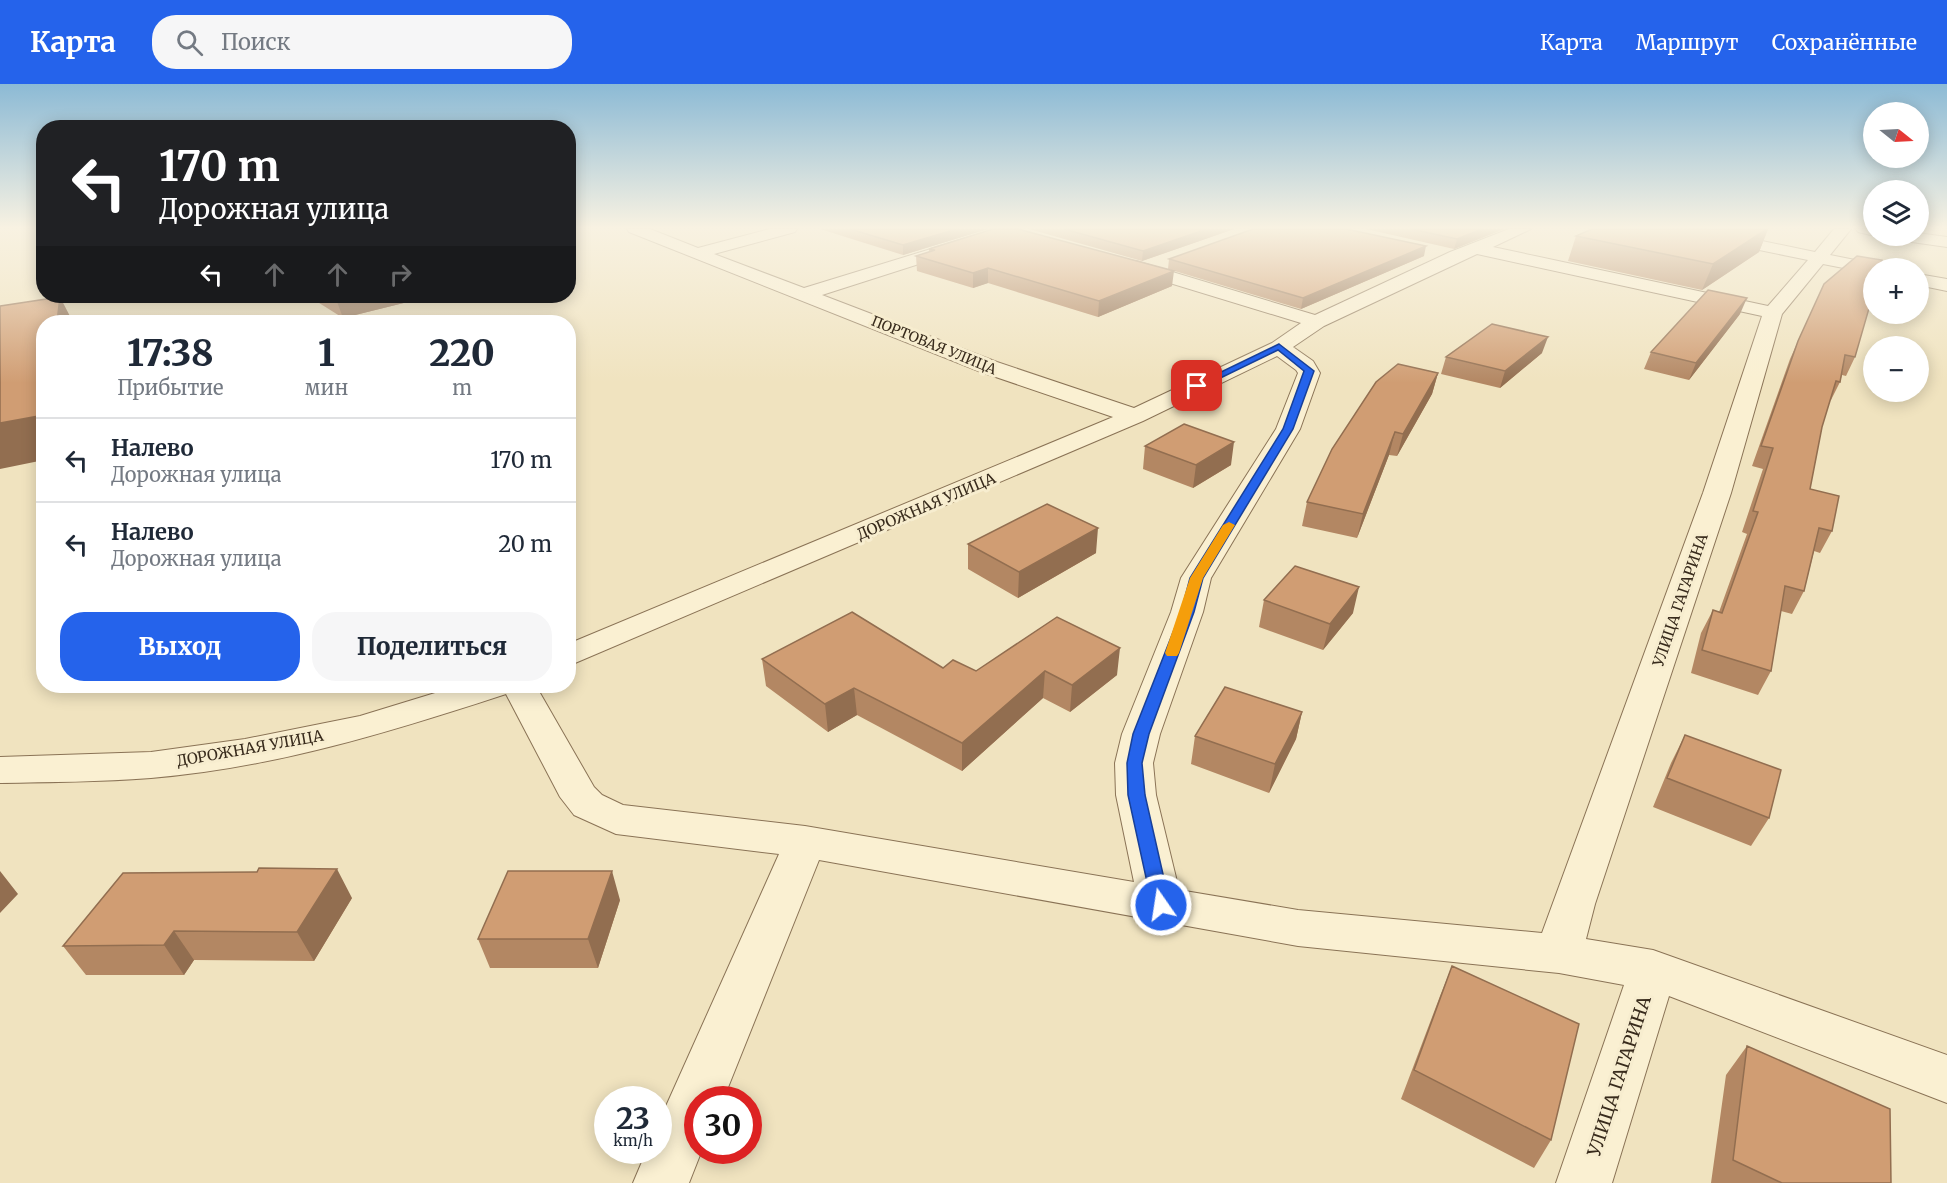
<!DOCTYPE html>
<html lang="ru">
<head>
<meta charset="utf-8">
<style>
	body { margin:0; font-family:Merriweather,serif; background:#f6f6f7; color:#1f2937; height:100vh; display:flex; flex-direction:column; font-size:22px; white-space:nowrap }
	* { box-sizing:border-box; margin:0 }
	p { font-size:20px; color:#747a83 }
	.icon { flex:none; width:33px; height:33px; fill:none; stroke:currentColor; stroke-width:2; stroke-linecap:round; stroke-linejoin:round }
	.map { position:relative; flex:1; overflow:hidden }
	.drawer { position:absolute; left:36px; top:231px; width:540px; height:378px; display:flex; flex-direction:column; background:#fff; border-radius:24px; box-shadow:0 3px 15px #0003 }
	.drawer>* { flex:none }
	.banner { position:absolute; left:36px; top:36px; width:540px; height:183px; border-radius:24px; box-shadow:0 3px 15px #0003; background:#202124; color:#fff; overflow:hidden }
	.needle { width:39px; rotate:108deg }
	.tools { position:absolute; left:1863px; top:18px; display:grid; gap:12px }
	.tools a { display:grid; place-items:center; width:66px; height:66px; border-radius:50%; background:#fff; box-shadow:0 3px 15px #0003; font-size:30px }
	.speed { position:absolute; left:594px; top:1002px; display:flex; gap:12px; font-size:30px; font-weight:700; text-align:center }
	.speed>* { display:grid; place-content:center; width:78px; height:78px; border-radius:50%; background:#fff; box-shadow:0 3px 15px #0003; line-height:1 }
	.speed small { font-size:15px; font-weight:400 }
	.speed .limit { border:9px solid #d22; background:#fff; color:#111 }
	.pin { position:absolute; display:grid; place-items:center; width:51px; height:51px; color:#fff; margin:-26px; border-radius:12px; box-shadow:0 3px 9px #0006 }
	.me { position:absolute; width:66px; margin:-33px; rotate:347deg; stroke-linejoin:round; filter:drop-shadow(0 0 4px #0008) }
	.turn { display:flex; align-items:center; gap:21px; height:126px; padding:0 24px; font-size:27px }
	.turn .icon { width:78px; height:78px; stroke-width:2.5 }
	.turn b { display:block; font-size:42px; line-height:51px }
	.lanes { display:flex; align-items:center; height:57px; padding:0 24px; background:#0003; justify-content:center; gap:30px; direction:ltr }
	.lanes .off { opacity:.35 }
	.eta { display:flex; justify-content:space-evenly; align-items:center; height:102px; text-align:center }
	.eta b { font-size:36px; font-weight:800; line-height:42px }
	.action { display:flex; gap:12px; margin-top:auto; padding:12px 24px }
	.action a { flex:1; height:69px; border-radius:24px; background:#2563eb; color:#fff; font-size:24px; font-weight:800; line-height:69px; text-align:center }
	.action a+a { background:#f6f6f7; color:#1f2937 }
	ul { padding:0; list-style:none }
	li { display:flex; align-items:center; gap:18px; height:84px; padding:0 24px; border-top:2px solid #e0e1e3 }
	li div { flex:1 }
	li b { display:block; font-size:22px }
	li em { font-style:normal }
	header { display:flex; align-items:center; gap:36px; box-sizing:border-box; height:84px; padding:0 30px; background:#2563eb; color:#fff }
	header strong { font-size:28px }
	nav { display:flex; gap:33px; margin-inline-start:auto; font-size:21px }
	.search { width:420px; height:54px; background:#f6f6f7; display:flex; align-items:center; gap:15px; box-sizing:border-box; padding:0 21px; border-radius:24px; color:#747a83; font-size:22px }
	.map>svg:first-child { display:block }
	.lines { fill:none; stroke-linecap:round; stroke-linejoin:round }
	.street-casing { stroke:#8a7356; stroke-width:2 }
	.street { fill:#faf0d2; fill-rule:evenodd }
	.wall { fill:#b38763 }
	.shaded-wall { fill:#926e50 }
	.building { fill:#d09d73; stroke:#926e50; stroke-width:1.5 }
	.route { fill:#2563eb; stroke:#184099; stroke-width:1.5 }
	.slow { fill:#f59e0b }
	.labels { text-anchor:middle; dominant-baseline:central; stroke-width:6; stroke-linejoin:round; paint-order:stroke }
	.far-street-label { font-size:14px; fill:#382b1c; stroke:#f7edcf }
	.street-label { font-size:15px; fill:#382b1c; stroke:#f7edcf }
	.near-street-label { font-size:18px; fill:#382b1c; stroke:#f7edcf }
</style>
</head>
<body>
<header>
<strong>Карта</strong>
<div class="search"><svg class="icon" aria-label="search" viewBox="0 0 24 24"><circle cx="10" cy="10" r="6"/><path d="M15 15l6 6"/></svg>Поиск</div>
<nav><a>Карта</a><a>Маршрут</a><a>Сохранённые</a></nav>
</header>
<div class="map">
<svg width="1947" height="1099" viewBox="0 0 1947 1099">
	<rect width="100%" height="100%" fill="#f0e3bf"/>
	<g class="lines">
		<!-- street casing -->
		<g class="street-casing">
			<path id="street" d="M 627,145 L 650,145 L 698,164 L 770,145 L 797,145 L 795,148 L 714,170 L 804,204 L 996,145 L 1021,145 L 1019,148 L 822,211 L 997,278 L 1134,324 L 1272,259 L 1301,239 L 1124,185 L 1121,181 L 1124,177 L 1136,177 L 1315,231 L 1450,168 L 1509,145 L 1531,145 L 1493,163 L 1768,222 L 1808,176 L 1681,150 L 1673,145 L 1705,145 L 1815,168 L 1834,145 L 1851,145 L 1830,171 L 1880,181 L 1882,184 L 1874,184 L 1874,190 L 1823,180 L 1782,230 L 1731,409 L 1595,820 L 1586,855 L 1653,866 L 1947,971 L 1947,1019 L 1669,912 L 1612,1099 L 1556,1099 L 1624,901 L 1559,889 L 1298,862 L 819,776 L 723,1016 L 698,1016 L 698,1066 L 702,1066 L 689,1099 L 633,1099 L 647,1066 L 658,1066 L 658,1040 L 779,770 L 616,750 L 574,731 L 560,713 L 506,610 C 390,648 273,684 151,694 C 101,698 50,698 0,699 L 0,673 L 151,668 L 245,655 L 360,632 L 458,602 L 536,602 L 594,703 L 602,711 L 623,721 L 805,742 L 1134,798 L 1116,711 L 1115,679 L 1122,650 L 1171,528 L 1181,494 L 1276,345 L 1298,289 L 1296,286 L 1277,272 L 1143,337 L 568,582 L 568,560 L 1113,333 L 981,288 L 629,148 ZM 1477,170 L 1762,232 L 1703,409 L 1542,849 L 1298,826 L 1179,806 L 1156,711 L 1153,679 L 1160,650 L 1203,528 L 1211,494 L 1300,345 L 1320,289 L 1313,277 L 1293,263 L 1324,242 Z
				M 1856,145 L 1874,145 L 1875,152 L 1858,148 Z
				M 1918,149 L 1947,153 L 1947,163 L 1905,157 L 1897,152 L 1918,152 Z
				M 1918,190 L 1947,195 L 1947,207 L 1918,201 Z"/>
		</g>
		<!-- street -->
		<use href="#street" class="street"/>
	</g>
	<!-- wall -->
	<path class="wall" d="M 820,145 L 988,145 L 903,171 Z
		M 1029,145 L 1234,145 L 1142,177 Z
		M 1366,145 L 1504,145 L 1454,165 Z
		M 1592,145 L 1768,145 L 1759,168 L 1702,206 L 1568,177 L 1576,152 Z
		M 929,165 L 1172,202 L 1098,233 L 988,199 L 973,204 L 917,187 L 916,172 L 929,168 Z
		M 1424,172 L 1301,225 L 1168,185 L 1169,175 Z
		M 1824,200 L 1855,273 L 1846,292 L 1842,291 L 1840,298 L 1831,316 L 1830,316 L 1822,343 L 1810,405 L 1832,447 L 1820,469 L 1814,467 L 1804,507 L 1792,530 L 1781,527 L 1771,587 L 1758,611 L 1691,589 L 1701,549 L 1713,526 L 1719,528 L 1747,450 L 1742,448 L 1763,385 L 1752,382 L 1790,275 Z
		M 308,212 L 432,212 L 343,234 Z
		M 1740,230 L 1689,296 L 1644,285 L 1651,268 Z
		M 1542,269 L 1500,304 L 1441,290 L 1446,273 Z
		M 1438,289 L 1432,310 L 1397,372 L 1389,371 L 1357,454 L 1302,442 L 1307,418 Z
		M 1145,362 L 1231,381 L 1193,404 L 1143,385 Z
		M 968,460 L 1096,469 L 1018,514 L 968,485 Z
		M 1264,516 L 1353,529 L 1323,566 L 1259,543 Z
		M 1057,533 L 1117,591 L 1070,628 L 1043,614 L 962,687 L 857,631 L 828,648 L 766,602 L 762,575 L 943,584 L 976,587 Z
		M 1302,628 L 1296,655 L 1269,709 L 1191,680 L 1195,652 Z
		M 1685,651 L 1769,734 L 1751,762 L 1653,723 L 1671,679 Z
		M 352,814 L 314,877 L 194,876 L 184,891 L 86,891 L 63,862 Z
		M 620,816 L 598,884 L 490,884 L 478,855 Z
		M 1452,882 L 1551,1056 L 1534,1084 L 1401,1015 L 1440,912 Z
		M 1747,962 L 1891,1099 L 1711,1099 L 1726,991 Z"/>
	<!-- shaded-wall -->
	<path class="shaded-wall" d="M 957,145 L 988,145 L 903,171 L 903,161 Z
		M 1207,145 L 1234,145 L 1142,177 L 1143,167 Z
		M 1482,145 L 1504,145 L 1454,165 L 1457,155 Z
		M 1767,145 L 1768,145 L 1759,168 L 1702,206 L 1713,180 Z
		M 1426,162 L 1424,172 L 1301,225 L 1303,214 Z
		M 988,184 L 988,199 L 973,204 L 973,189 Z
		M 1174,187 L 1172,202 L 1098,233 L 1099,217 Z
		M 335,212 L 432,212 L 343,234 Z
		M 60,213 L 73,238 L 57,238 Z
		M 1747,214 L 1740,230 L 1689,296 L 1696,279 Z
		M 1548,253 L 1542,269 L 1500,304 L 1505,287 Z
		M 1438,289 L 1432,310 L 1397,372 L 1403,350 Z
		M 44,331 L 44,376 L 0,385 L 0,339 Z
		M 1395,348 L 1389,371 L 1357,454 L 1363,430 Z
		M 1234,358 L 1231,381 L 1193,404 L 1196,381 Z
		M 1098,444 L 1096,469 L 1018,514 L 1019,488 Z
		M 1359,503 L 1353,529 L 1323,566 L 1330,540 Z
		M 1120,564 L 1117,591 L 1070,628 L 1072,601 Z
		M 1045,587 L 1043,614 L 962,687 L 962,659 Z
		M 854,604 L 857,631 L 828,648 L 825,620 Z
		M 1302,628 L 1296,655 L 1269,709 L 1275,680 Z
		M 337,785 L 352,814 L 314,877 L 297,848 Z
		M 0,787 L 18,810 L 0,829 Z
		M 612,787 L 620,816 L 598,884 L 588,855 Z
		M 174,847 L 194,876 L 184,891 L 164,861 Z"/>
	<!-- building -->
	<path class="building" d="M 850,145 L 957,145 L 903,161 Z
		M 993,145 L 1018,145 L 1174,187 L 1099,217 L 988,184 L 973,189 L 916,172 L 935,166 L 929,165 Z
		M 1064,145 L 1207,145 L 1143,167 Z
		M 1253,145 L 1346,145 L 1426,162 L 1303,214 L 1169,175 Z
		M 1411,145 L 1482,145 L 1457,155 Z
		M 1592,145 L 1767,145 L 1713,180 L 1576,152 Z
		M 1857,172 L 1882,176 L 1880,184 L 1874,184 L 1874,207 L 1855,273 L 1845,271 L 1840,298 L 1836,297 L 1822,343 L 1810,405 L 1839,412 L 1832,447 L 1819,444 L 1804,507 L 1785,502 L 1771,587 L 1702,566 L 1713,526 L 1722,529 L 1758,428 L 1753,427 L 1773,364 L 1761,362 L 1798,257 L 1824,200 Z
		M 1708,206 L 1747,214 L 1696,279 L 1651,268 Z
		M 60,213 L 57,238 L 44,238 L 44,331 L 0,339 L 0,222 Z
		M 1492,240 L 1548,253 L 1505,287 L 1446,273 Z
		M 1398,280 L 1438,289 L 1403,350 L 1395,348 L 1363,430 L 1307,418 L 1332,365 L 1376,298 Z
		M 1184,340 L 1234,358 L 1196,381 L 1145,362 Z
		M 1047,420 L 1098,444 L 1019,488 L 968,460 Z
		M 1295,482 L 1359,503 L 1330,540 L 1264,516 Z
		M 852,528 L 943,584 L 953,576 L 976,587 L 1057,533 L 1120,564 L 1072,601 L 1045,587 L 962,659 L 854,604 L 825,620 L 762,575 Z
		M 1225,603 L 1302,628 L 1275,680 L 1195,652 Z
		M 1685,651 L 1781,686 L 1769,734 L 1667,694 Z
		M 259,784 L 337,785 L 297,848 L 174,847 L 164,861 L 63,862 L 123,789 L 257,788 Z
		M 508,787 L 612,787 L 588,855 L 478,855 Z
		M 1452,882 L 1579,940 L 1551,1056 L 1414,986 Z
		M 1747,962 L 1890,1025 L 1891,1099 L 1782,1099 L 1733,1076 Z"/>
	<!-- sky -->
	<linearGradient id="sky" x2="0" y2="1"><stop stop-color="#8cbad5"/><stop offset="0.48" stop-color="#f8f2e2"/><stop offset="1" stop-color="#f8f2e2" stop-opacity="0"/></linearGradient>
	<rect width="1947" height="299" fill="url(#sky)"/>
	<!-- route -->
	<path class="route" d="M 1279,260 L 1314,287 L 1293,345 L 1203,494 L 1194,528 L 1149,650 L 1142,679 L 1145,711 L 1170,821 L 1168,826 L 1161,828 L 1155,826 L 1152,821 L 1128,711 L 1127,679 L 1133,650 L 1181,528 L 1190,494 L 1283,345 L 1304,287 L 1278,266 L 1200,304 L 1192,302 Z"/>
	<!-- slow -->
	<path class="slow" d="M 1229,438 L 1235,441 L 1203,494 L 1179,569 L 1177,572 L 1167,572 L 1165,569 L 1190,494 L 1223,441 Z"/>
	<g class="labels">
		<!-- far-street labels -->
		<g class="far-street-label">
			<text transform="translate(934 261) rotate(22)">ПОРТОВАЯ УЛИЦА</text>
		</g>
		<!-- street labels -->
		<g class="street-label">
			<text transform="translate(926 422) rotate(-23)">ДОРОЖНАЯ УЛИЦА</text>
			<text transform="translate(1680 516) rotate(-71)">УЛИЦА ГАГАРИНА</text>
			<text transform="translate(250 664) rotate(-10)">ДОРОЖНАЯ УЛИЦА</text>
		</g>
		<!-- near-street labels -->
		<g class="near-street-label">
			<text transform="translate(1619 992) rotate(-72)">УЛИЦА ГАГАРИНА</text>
		</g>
	</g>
</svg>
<div class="tools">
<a><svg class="needle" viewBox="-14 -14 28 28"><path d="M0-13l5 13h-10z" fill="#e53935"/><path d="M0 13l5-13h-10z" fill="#747a83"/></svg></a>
<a><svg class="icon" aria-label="layers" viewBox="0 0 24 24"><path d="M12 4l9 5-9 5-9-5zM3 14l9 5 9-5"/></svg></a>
<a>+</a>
<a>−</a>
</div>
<div class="speed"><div>23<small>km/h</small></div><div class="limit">30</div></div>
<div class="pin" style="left:1197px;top:302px;background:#d93025"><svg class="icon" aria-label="arrive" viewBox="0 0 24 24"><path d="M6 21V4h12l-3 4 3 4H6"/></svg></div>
<svg class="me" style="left:1161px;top:821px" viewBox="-20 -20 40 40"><circle r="17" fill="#2563eb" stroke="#fff" stroke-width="3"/><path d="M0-11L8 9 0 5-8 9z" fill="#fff"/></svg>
<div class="banner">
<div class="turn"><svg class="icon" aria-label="left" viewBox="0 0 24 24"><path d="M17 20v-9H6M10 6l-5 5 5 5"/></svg><div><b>170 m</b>Дорожная улица</div></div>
<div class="lanes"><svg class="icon" aria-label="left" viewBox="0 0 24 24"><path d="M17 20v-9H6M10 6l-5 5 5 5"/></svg><svg class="icon off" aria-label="ahead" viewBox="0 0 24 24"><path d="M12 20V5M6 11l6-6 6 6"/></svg><svg class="icon off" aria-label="ahead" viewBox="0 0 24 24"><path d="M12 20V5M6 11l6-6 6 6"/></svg><svg class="icon off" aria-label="right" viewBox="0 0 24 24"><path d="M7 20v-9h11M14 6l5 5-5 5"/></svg></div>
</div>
<section class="drawer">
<div class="eta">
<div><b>17:38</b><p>Прибытие</p></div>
<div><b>1</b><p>мин</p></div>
<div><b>220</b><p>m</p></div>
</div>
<ul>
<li><svg class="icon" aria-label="left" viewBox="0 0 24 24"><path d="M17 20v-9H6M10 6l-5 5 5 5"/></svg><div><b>Налево</b><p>Дорожная улица</p></div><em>170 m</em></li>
<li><svg class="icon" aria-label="left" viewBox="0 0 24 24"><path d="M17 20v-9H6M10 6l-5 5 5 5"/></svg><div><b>Налево</b><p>Дорожная улица</p></div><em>20 m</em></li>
</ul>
<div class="action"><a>Выход</a><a>Поделиться</a></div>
</section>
</div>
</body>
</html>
